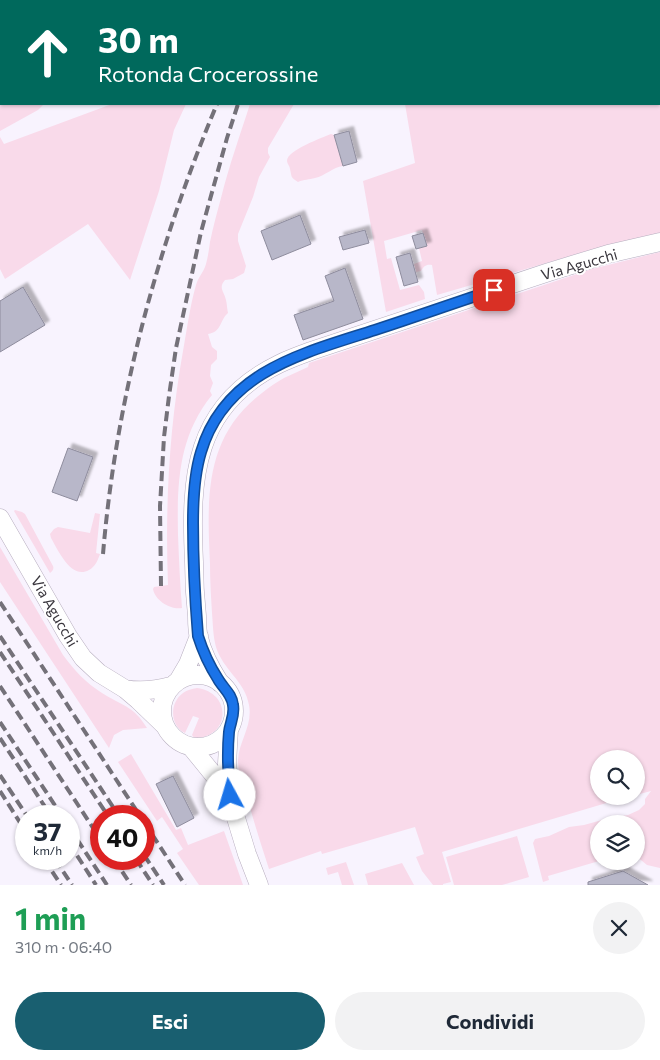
<!DOCTYPE html>
<html lang="it">
<head>
<meta charset="utf-8">
<style>
	body { margin:0; font-family:Commissioner,sans-serif; background:#f2f2f3; color:#1f2937; height:100vh; display:flex; flex-direction:column; font-size:19px; white-space:nowrap }
	* { box-sizing:border-box; margin:0 }
	p { font-size:16px; color:#747a83 }
	.icon { flex:none; width:28px; height:28px; fill:none; stroke:currentColor; stroke-width:2; stroke-linecap:round; stroke-linejoin:round }
	.map { position:relative; height:885px; overflow:hidden }
	.panel { display:flex; flex-direction:column; background:#fff; flex:1 }
	.panel>* { flex:none }
	.top-card { position:absolute; left:0px; top:0px; width:660px; height:105px; box-shadow:0 1px 4px #0004; background:#00695c; color:#fff; overflow:hidden }
	.tools { position:absolute; left:590px; top:750px; display:grid; gap:10px }
	.tools a { display:grid; place-items:center; width:55px; height:55px; border-radius:50%; background:#fff; box-shadow:0 1px 4px #0004; font-size:25px }
	.speed { position:absolute; left:15px; top:805px; display:flex; gap:10px; font-size:25px; font-weight:700; text-align:center }
	.speed>* { display:grid; place-content:center; width:65px; height:65px; border-radius:50%; background:#fff; box-shadow:0 1px 4px #0004; line-height:1 }
	.speed small { font-size:12px; font-weight:400 }
	.speed .limit { border:8px solid #d22; background:#fff; color:#111 }
	.pin { position:absolute; display:grid; place-items:center; width:42px; height:42px; color:#fff; margin:-21px; border-radius:10px; box-shadow:0 2px 8px #0006 }
	.me { position:absolute; width:55px; margin:-28px; rotate:354deg; stroke-linejoin:round; filter:drop-shadow(0 0 4px #0008) }
	.turn { display:flex; align-items:center; gap:18px; height:105px; padding:0 15px; font-size:22px }
	.turn .icon { width:65px; height:65px; stroke-width:2.5 }
	.turn b { display:block; font-size:35px; line-height:42px }
	.round { display:grid; place-items:center; flex:none; width:52px; height:52px; border-radius:26px; background:#f2f2f3 }
	.summary { display:flex; align-items:center; justify-content:space-between; height:85px; padding:0 15px }
	h1 { font-size:30px; font-weight:700; line-height:38px; color:#1e9e55 }
	.action { display:flex; gap:10px; margin-top:auto; padding:10px 15px }
	.action a { flex:1; height:58px; border-radius:30px; background:#195f70; color:#fff; font-size:20px; font-weight:700; line-height:58px; text-align:center }
	.action a+a { background:#f2f2f3; color:#1f2937 }
	.map>svg:first-child { display:block }
	.grass { fill:#f9daea }
	.building { fill:#b8b7c9; stroke:#8e8c9d; filter:url(#shadow) }
	.lines { fill:none; stroke-linecap:round; stroke-linejoin:round }
	.minor-casing { stroke:#b7aebf; stroke-width:19 }
	.minor { stroke:#fff; stroke-width:18 }
	.rail { stroke:#747179; stroke-width:4; stroke-dasharray:10 5; stroke-linecap:butt }
	.route-casing { stroke:#114b97; stroke-width:12 }
	.route { stroke:#1a73e8; stroke-width:9 }
	.labels { text-anchor:middle; dominant-baseline:central; stroke-width:4; stroke-linejoin:round; paint-order:stroke }
	.street-label { font-size:15px; fill:#3a373e; stroke:#fff }
</style>
</head>
<body>
<div class="map">
<svg width="660" height="885" viewBox="0 0 660 885">
	<defs>
		<filter id="shadow"><feDropShadow dx="4.5" dy="-4.5" stdDeviation="1" flood-color="#0004"/></filter>
	</defs>
	<rect width="100%" height="100%" fill="#f8f3fe"/>
	<!-- grass -->
	<path class="grass" d="M 0,0 L 235,0 L 234,1 L 1,1 L 1,104 L 44,104 L 38,110 L 0,131 Z
		M 384,0 L 660,0 L 660,233 L 601,247 L 437,295 L 432,265 C 426,264 424,266 421,271 L 416,272 L 414,264 L 422,261 L 419,248 L 427,246 L 422,230 L 384,241 L 387,259 L 391,258 L 400,290 L 419,285 L 424,292 L 425,299 L 386,312 L 363,181 L 415,163 L 405,104 L 659,104 L 659,1 L 385,1 Z
		M 112,104 L 186,104 L 174,130 L 159,191 L 130,280 L 88,224 L 5,279 L 0,269 L 0,137 L 4,144 Z
		M 250,104 L 294,104 L 268,148 L 268,153 L 270,157 L 259,177 L 253,197 L 238,234 L 238,241 L 246,266 L 244,273 L 233,279 L 225,280 C 218,288 224,291 226,300 C 227,304 227,309 228,313 C 219,321 222,332 208,334 L 212,347 L 217,351 L 217,359 L 211,365 L 210,376 L 213,383 L 210,391 L 212,395 C 178,437 177,484 178,535 C 179,560 180,584 182,608 C 171,610 155,601 153,589 L 154,587 L 168,585 C 165,506 169,430 183,351 C 187,329 190,306 196,285 C 198,277 204,272 206,264 C 208,257 209,249 210,242 C 213,227 217,213 221,198 C 229,166 240,135 250,104 Z
		M 331,134 L 334,135 L 343,166 C 333,167 325,176 315,178 C 309,180 304,179 298,182 C 290,177 292,177 290,169 C 290,166 287,164 287,161 C 287,150 322,138 331,134 Z
		M 660,252 L 660,868 L 647,865 L 636,856 L 636,824 L 599,824 L 599,861 L 548,876 L 549,880 L 543,882 L 533,843 L 535,839 L 549,836 L 569,827 L 584,825 L 602,820 L 628,815 L 639,810 L 645,804 L 645,799 L 651,791 L 636,795 L 636,759 L 599,759 L 599,796 L 630,796 L 442,852 L 451,882 L 443,884 L 443,885 L 433,885 L 422,871 L 416,857 L 424,854 L 415,827 L 322,854 L 321,851 L 269,869 C 262,847 255,826 249,804 C 244,790 238,775 238,760 C 239,741 253,725 249,705 C 245,681 223,670 216,647 C 213,636 213,625 212,613 C 211,597 210,581 210,564 C 207,498 204,437 262,393 C 269,387 277,382 284,378 C 292,374 300,371 308,367 L 309,363 L 592,269 Z
		M 15,510 L 22,512 L 25,514 L 53,566 C 54,569 53,571 50,573 L 14,511 Z
		M 95,513 L 100,514 L 96,553 L 100,554 C 98,560 95,567 89,570 C 71,580 58,550 51,538 L 50,534 L 54,529 L 58,527 L 90,533 Z
		M 0,547 L 63,655 C 74,670 86,683 102,693 C 122,706 133,705 147,728 L 123,730 L 114,735 L 109,748 L 0,582 Z
		M 197,688 C 233,693 230,738 194,738 L 192,735 L 199,718 L 193,716 L 185,733 C 170,726 169,703 183,693 C 187,690 192,689 197,688 Z
		M 131,754 L 176,830 L 181,828 L 188,845 L 224,831 L 243,885 L 199,885 L 177,853 L 183,849 L 162,817 L 157,821 L 118,762 Z
		M 517,836 L 529,877 L 502,885 L 454,885 L 446,857 Z
		M 346,862 L 354,885 L 342,885 L 338,872 L 328,875 L 326,868 Z
		M 402,863 L 414,885 L 368,885 L 365,874 Z"/>
	<!-- building -->
	<path class="building" d="M 349,131 L 357,162 L 343,166 L 334,135 Z
		M 300,215 L 311,244 L 272,260 L 261,231 Z
		M 365,230 L 369,243 L 343,250 L 339,237 Z
		M 423,233 L 427,246 L 416,249 L 412,236 Z
		M 410,253 L 418,282 L 404,286 L 396,257 Z
		M 345,268 L 363,319 L 303,340 L 294,315 L 334,301 L 325,276 Z
		M 23,287 L 45,325 L 0,352 L 0,301 Z
		M 68,448 L 93,457 L 77,501 L 52,492 Z
		M 173,776 L 194,818 L 177,827 L 156,784 Z
		M 623,871 L 648,885 L 588,885 L 588,882 Z"/>
	<g class="lines">
		<!-- minor casing -->
		<g class="minor-casing">
			<path id="minor" d="M 0,518 L 68,636 L 83,658 L 99,673 L 125,689 L 138,700 L 164,725
				M162 711a36 36 0 1 1 72 0a36 36 0 1 1-72 0Z
				M 178,681 L 188,664 L 199,636
				M 220,683 C 211,669 203,655 199,638 C 197,631 197,623 197,616 C 195,598 194,580 194,562 C 190,478 193,406 279,364 C 289,359 300,355 311,351 L 549,272 L 608,254 L 660,242
				M 125,689 C 142,692 156,690 171,686
				M 229,729 L 227,764 L 232,805 L 247,854 L 259,885
				M 191,747 L 217,779 L 228,797"/>
		</g>
		<!-- minor -->
		<use href="#minor" class="minor"/>
		<!-- rail -->
		<path class="rail" d="M 263,1 L 263,0
			M 276,1 L 277,0
			M 103,554 C 116,399 157,247 217,104
			M 161,586 L 160,506 L 164,437 L 169,396 L 176,348 L 201,232 L 227,138 L 238,104
			M 0,602 L 140,816
			M 0,636 L 119,816
			M 0,652 L 108,816
			M 0,686 L 101,840
			M 0,722 L 62,816
			M 0,738 L 51,816
			M 0,775 L 27,816
			M 0,791 L 26,832
			M 144,822 L 185,885
			M 69,827 L 107,885
			M 69,843 L 96,885
			M 144,855 L 164,885
			M 44,859 L 61,885
			M 55,859 L 72,885
			M 114,859 L 131,885
			M 136,859 L 153,885"/>
	</g>
	<g class="lines">
		<!-- route casing -->
		<g class="route-casing">
			<path id="route" d="M 230,795 C 228,774 227,753 229,732 C 230,723 235,715 233,705 C 232,694 223,688 218,679 C 209,665 203,652 198,636 C 195,599 193,561 193,523 C 193,499 194,475 201,452 C 225,371 304,353 375,330 C 415,317 454,303 494,290"/>
		</g>
		<!-- route -->
		<use href="#route" class="route"/>
	</g>
	<g class="labels">
		<!-- street labels -->
		<g class="street-label">
			<text transform="translate(579 264) rotate(-16)">Via Agucchi</text>
			<text transform="translate(55 611) rotate(60)">Via Agucchi</text>
		</g>
	</g>
</svg>
<div class="tools">
<a><svg class="icon" aria-label="search" viewBox="0 0 24 24"><circle cx="10" cy="10" r="6"/><path d="M15 15l6 6"/></svg></a>
<a><svg class="icon" aria-label="layers" viewBox="0 0 24 24"><path d="M12 4l9 5-9 5-9-5zM3 14l9 5 9-5"/></svg></a>
</div>
<div class="speed"><div>37<small>km/h</small></div><div class="limit">40</div></div>
<div class="pin" style="left:494px;top:290px;background:#d93025"><svg class="icon" aria-label="arrive" viewBox="0 0 24 24"><path d="M6 21V4h12l-3 4 3 4H6"/></svg></div>
<svg class="me" style="left:230px;top:795px" viewBox="-20 -20 40 40"><circle r="19" fill="#fff"/><path d="M0-13L10 11 0 6-10 11z" fill="#1a73e8"/></svg>
<div class="top-card">
<div class="turn"><svg class="icon" aria-label="ahead" viewBox="0 0 24 24"><path d="M12 20V5M6 11l6-6 6 6"/></svg><div><b>30 m</b>Rotonda Crocerossine</div></div>
</div>
</div>
<section class="panel">
<div class="summary"><div><h1>1 min</h1><p>310 m · 06:40</p></div><a class="round"><svg class="icon" aria-label="close" viewBox="0 0 24 24"><path d="M6 6l12 12M18 6L6 18"/></svg></a></div>
<div class="action"><a>Esci</a><a>Condividi</a></div>
</section>
</body>
</html>
